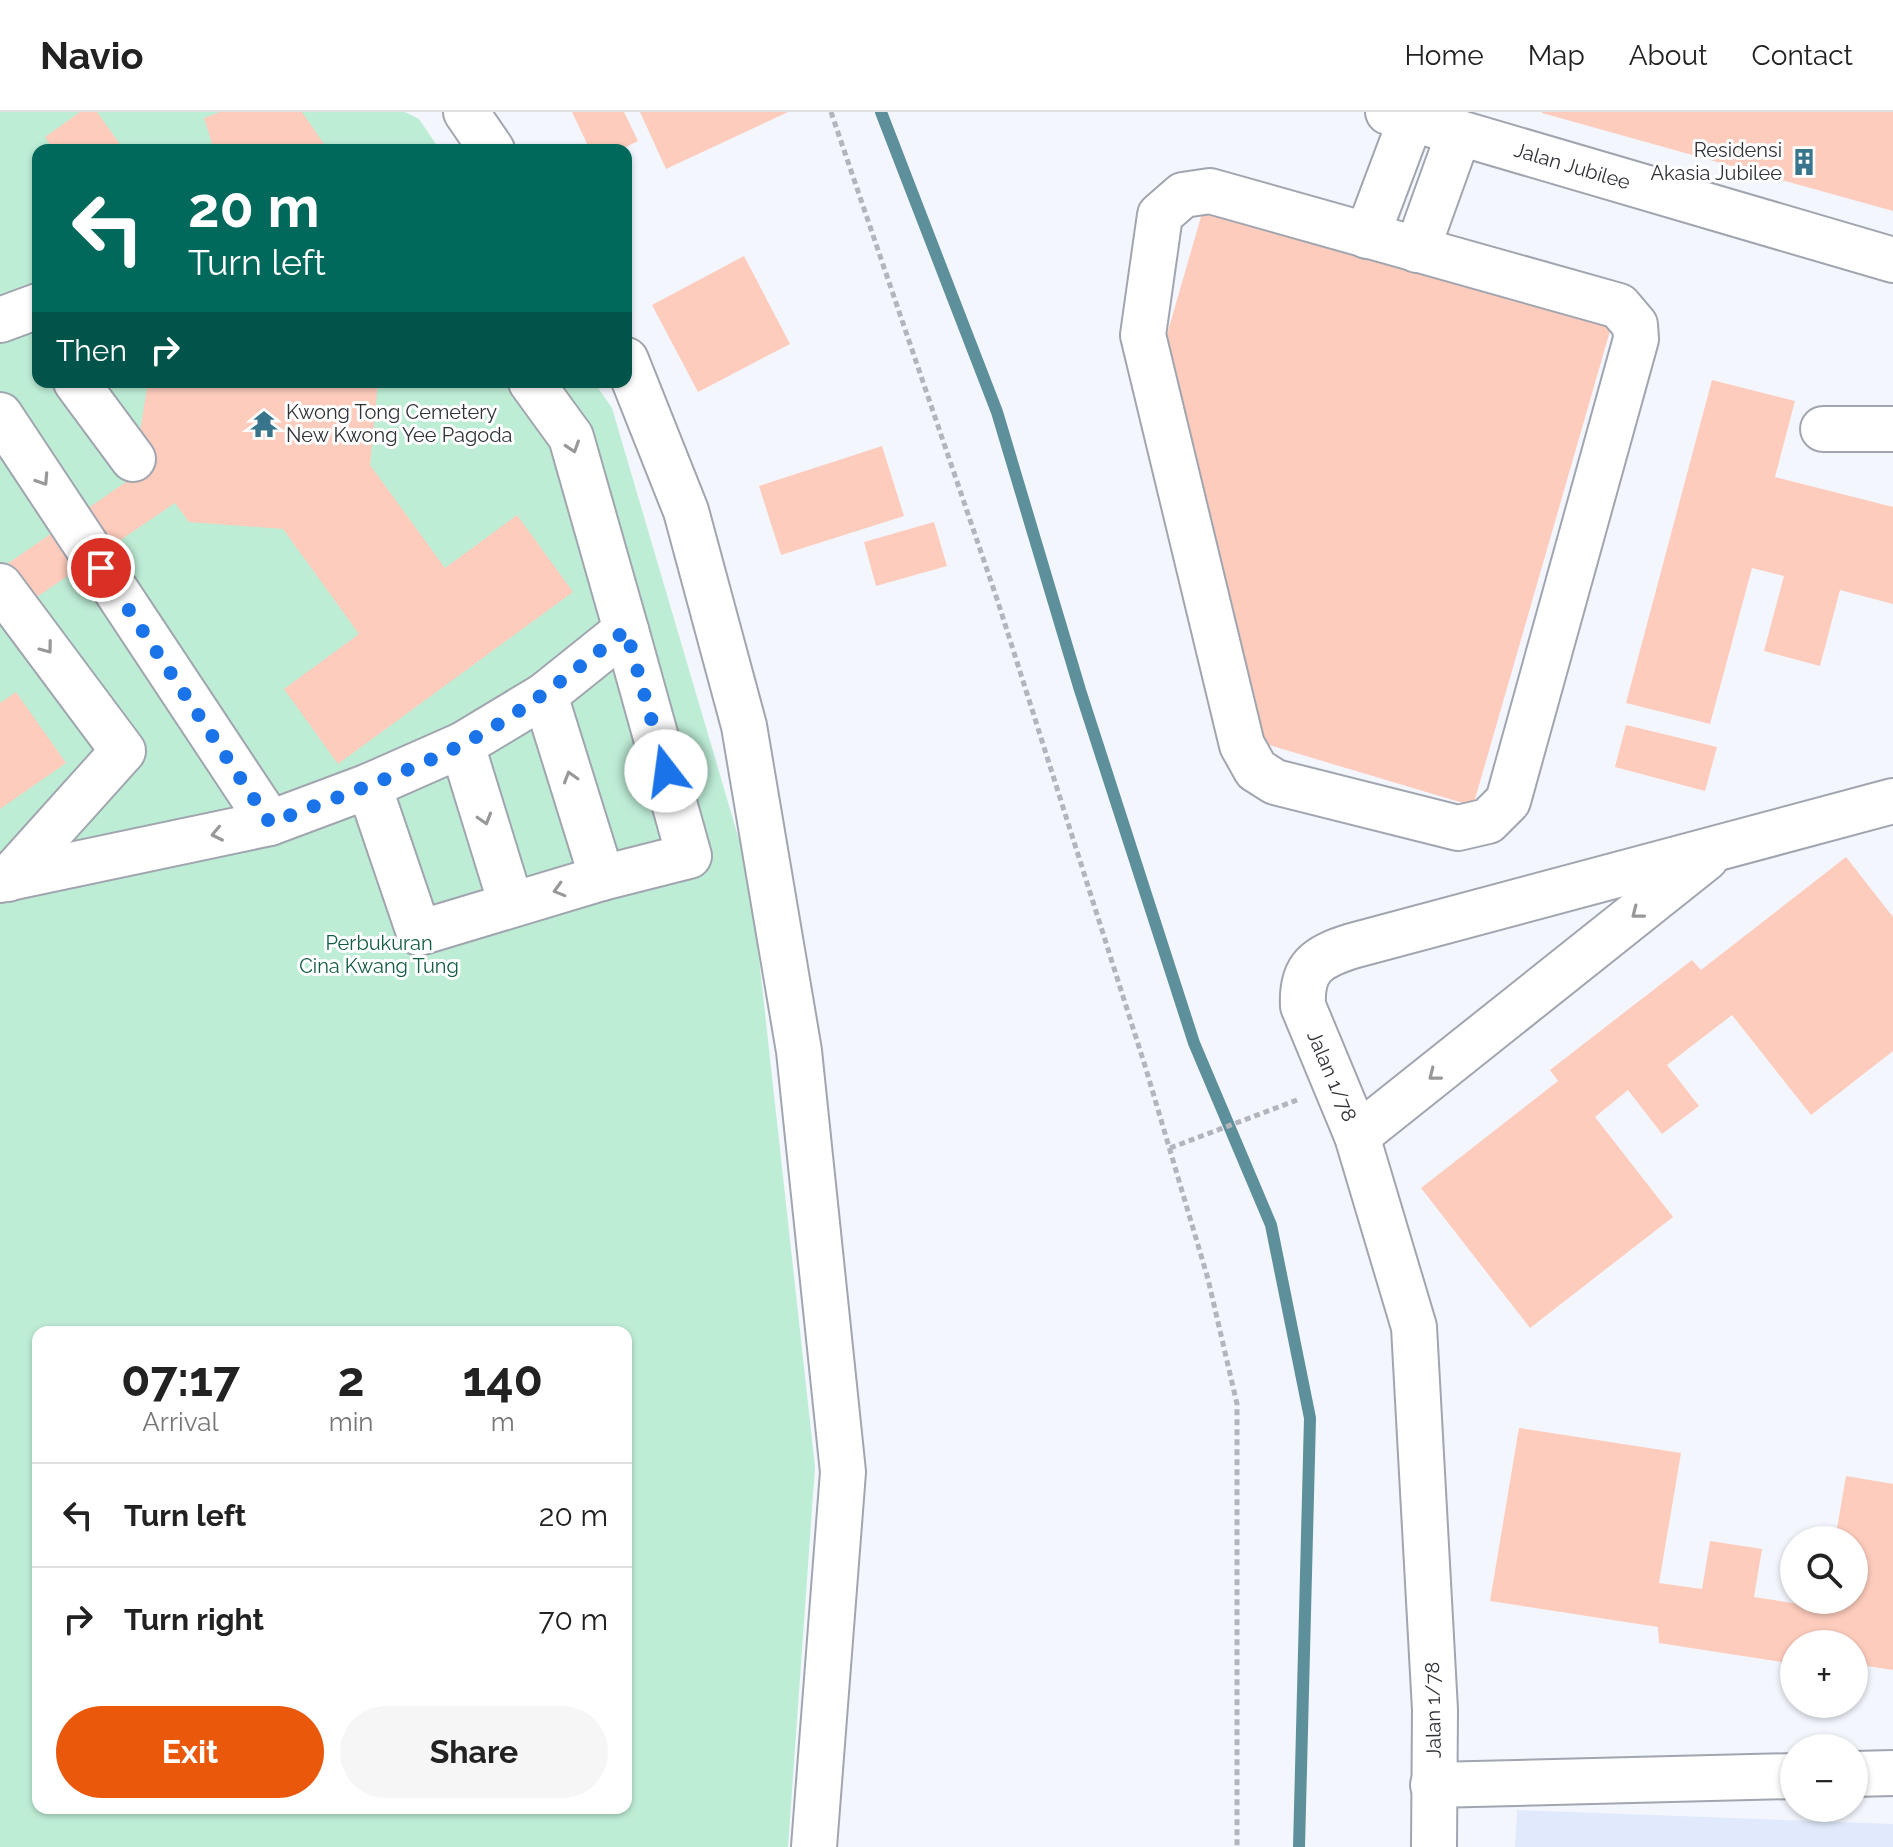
<!DOCTYPE html>
<html lang="en">
<head>
<meta charset="utf-8">
<style>
	body { margin:0; font-family:Raleway,sans-serif; background:#f6f6f6; color:#222; height:100vh; display:flex; flex-direction:column; font-size:30px; white-space:nowrap }
	* { box-sizing:border-box; margin:0 }
	p { font-size:26px; color:#767676 }
	.icon { flex:none; width:44px; height:44px; fill:none; stroke:currentColor; stroke-width:2; stroke-linecap:round; stroke-linejoin:round }
	.map { position:relative; flex:1; overflow:hidden }
	.side { position:absolute; left:32px; top:1214px; width:600px; height:488px; display:flex; flex-direction:column; background:#fff; border-radius:16px; box-shadow:0 2px 6px #0004 }
	.side>* { flex:none }
	.hud { position:absolute; left:32px; top:32px; width:600px; height:244px; border-radius:16px; box-shadow:0 2px 6px #0004; background:#00695c; color:#fff; overflow:hidden }
	.controls { position:absolute; left:1780px; top:1414px; display:grid; gap:16px }
	.controls a { display:grid; place-items:center; width:88px; height:88px; border-radius:50%; background:#fff; box-shadow:0 2px 6px #0004; font-size:40px }
	.pin { position:absolute; display:grid; place-items:center; width:68px; height:68px; color:#fff; margin:-34px; border:4px solid #fff; border-radius:50%; box-shadow:0 2px 8px #0007 }
	.me { position:absolute; width:88px; margin:-44px; rotate:345deg; stroke-linejoin:round; filter:drop-shadow(0 0 6px #0008) }
	.turn { display:flex; align-items:center; gap:28px; height:168px; padding:0 24px; font-size:36px }
	.turn .icon { width:104px; height:104px; stroke-width:2.5 }
	.turn b { display:block; font-size:56px; line-height:68px }
	.then { display:flex; align-items:center; height:76px; padding:0 24px; background:#0003; gap:16px; font-size:30px }
	.eta { display:flex; justify-content:space-evenly; align-items:center; height:136px; text-align:center }
	.eta b { font-size:48px; font-weight:700; line-height:56px }
	.button { display:flex; gap:16px; margin-top:auto; padding:16px 24px }
	.button a { flex:1; height:92px; border-radius:48px; background:#ea580c; color:#fff; font-size:32px; font-weight:700; line-height:92px; text-align:center }
	.button a+a { background:#f6f6f6; color:#222 }
	ul { padding:0; list-style:none }
	li { display:flex; align-items:center; gap:24px; height:104px; padding:0 24px; border-top:2px solid #e0e0e0 }
	li div { flex:1 }
	li b { display:block; font-size:30px }
	li em { font-style:normal }
	header { display:flex; align-items:center; gap:48px; box-sizing:border-box; height:112px; padding:0 40px; background:#fff; border-bottom:2px solid #e0e0e0 }
	header strong { font-size:38px }
	nav { display:flex; gap:44px; margin-inline-start:auto; font-size:28px }
	.map>svg:first-child { display:block }
	.built { fill:#e1eafc }
	.green { fill:#beedd6; fill-rule:evenodd }
	.lines { fill:none; stroke-linecap:round; stroke-linejoin:round }
	.stream { stroke:#5e909c; stroke-width:12 }
	.building { fill:#fdccbd }
	.minor-casing { stroke:#a0a5af; stroke-width:48 }
	.path { stroke:#b2b5bb; stroke-width:5; stroke-dasharray:6 4; stroke-linecap:butt }
	.minor { stroke:#fff; stroke-width:44 }
	.oneway { stroke:#97989a }
	.route { stroke:#1a73e8; stroke-width:14; stroke-dasharray:0 25.2 }
	.labels { text-anchor:middle; dominant-baseline:central; stroke-width:6; stroke-linejoin:round; paint-order:stroke }
	.poi-label { font-size:20px; fill:#2f3236; stroke:#fff; text-anchor:end }
	.street-label { font-size:20px; fill:#2f3236; stroke:#fff }
	.park-label { font-size:20px; fill:#115d43; stroke:#fff }
</style>
</head>
<body>
<header>
<strong>Navio</strong>
<nav><a>Home</a><a>Map</a><a>About</a><a>Contact</a></nav>
</header>
<div class="map">
<svg width="1893" height="1735" viewBox="0 0 1893 1735">
	<rect width="100%" height="100%" fill="#f3f6fd"/>
	<!-- built -->
	<path class="built" d="M 1517,1698 L 1893,1712 L 1893,1735 L 1515,1735 Z"/>
	<!-- green -->
	<path class="green" d="M 0,0 L 405,0 L 419,7 L 440,38 L 38,38 L 38,270 L 594,270 L 612,296 L 750,765 L 815,1355 L 788,1735 L 0,1735 ZM 38,1220 L 626,1220 L 626,1696 L 38,1696 Z"/>
	<g class="lines">
		<!-- stream -->
		<path class="stream" d="M 881,0 L 997,300 L 1080,578 L 1194,931 L 1271,1113 L 1310,1306 L 1299,1735"/>
	</g>
	<!-- building -->
	<path class="building" d="M 80,0 L 97,0 L 124,38 L 54,38 L 45,25 Z
		M 220,0 L 302,0 L 328,38 L 195,38 L 212,31 L 204,6 Z
		M 572,0 L 624,0 L 638,29 L 620,38 L 590,38 Z
		M 640,0 L 788,0 L 666,57 Z
		M 1893,0 L 1893,99 L 1542,1 L 1542,0 Z
		M 1205,91 L 1612,212 L 1473,694 L 1259,630 L 1157,257 Z
		M 744,144 L 790,232 L 698,280 L 652,193 Z
		M 1712,268 L 1795,289 L 1775,365 L 1893,395 L 1893,492 L 1840,478 L 1820,554 L 1764,539 L 1784,464 L 1752,456 L 1710,612 L 1626,591 Z
		M 148,270 L 378,270 L 370,353 L 445,456 L 517,403 L 573,480 L 338,652 L 284,577 L 359,522 L 283,417 L 189,410 L 175,391 L 0,510 L 0,457 L 149,354 L 137,338 Z
		M 882,334 L 904,404 L 781,443 L 759,374 Z
		M 934,410 L 947,454 L 876,474 L 864,430 Z
		M 16,580 L 66,651 L 0,697 L 0,591 Z
		M 1626,613 L 1717,635 L 1705,679 L 1615,655 Z
		M 1846,745 L 1893,805 L 1893,939 L 1811,1003 L 1732,903 L 1667,953 L 1699,994 L 1662,1022 L 1628,978 L 1595,1005 L 1673,1105 L 1530,1216 L 1421,1076 L 1558,969 L 1550,958 L 1692,848 L 1701,858 Z
		M 1519,1316 L 1681,1341 L 1659,1471 L 1702,1477 L 1710,1429 L 1762,1437 L 1754,1485 L 1824,1496 L 1825,1488 L 1854,1488 L 1854,1428 L 1835,1428 L 1846,1364 L 1893,1372 L 1893,1558 L 1854,1552 L 1854,1532 L 1794,1532 L 1794,1552 L 1659,1531 L 1658,1515 L 1490,1489 Z"/>
	<g class="lines">
		<!-- minor casing -->
		<g class="minor-casing">
			<g id="minor">
				<path d="M 466,0 L 492,38"/>
				<path id="s1" d="M 1388,0 L 1893,148"/>
				<path d="M 1210,79 L 1619,194 L 1635,213 L 1636,227 L 1508,689 L 1488,709 L 1458,716 L 1275,670 L 1256,658 L 1242,633 L 1143,223 L 1160,103 L 1183,83 Z"/>
				<path d="M 1367,124 L 1411,7"/>
				<path d="M 1417,138 L 1459,21"/>
				<path d="M 0,208 L 38,194"/>
				<path d="M 626,248 L 686,399 L 744,614 L 799,939 L 843,1360 L 814,1735"/>
				<path d="M 76,270 L 133,347"/>
				<path d="M 0,303 L 270,711"/>
				<path d="M 1823,317 L 1893,317"/>
				<path d="M 0,474 L 123,639 L 8,767"/>
				<path d="M 545,583 L 602,766"/>
				<path d="M 462,633 L 511,792"/>
				<path d="M 369,674 L 419,821 L 602,766 L 689,744 L 626,518"/>
				<path d="M 0,768 L 270,711 L 369,674 L 462,633 L 545,583 L 626,518 L 571,325 L 531,270"/>
				<path d="M 1357,1024 L 1706,746"/>
				<path d="M 1854,1662 L 1893,1661"/>
				<path d="M 1433,1673 L 1794,1664"/>
				<path d="M 1434,1735 L 1435,1598 L 1414,1215 L 1357,1024 L 1303,894 C 1301,855 1317,845 1352,834 L 1893,689"/>
			</g>
		</g>
		<!-- path -->
		<path class="path" d="M 831,0 L 997,487 L 1146,957 L 1208,1167 L 1237,1292 L 1237,1735
			M 1170,1036 L 1297,988"/>
		<!-- minor -->
		<use href="#minor" class="minor"/>
	</g>
	<!-- one-way arrows -->
	<defs><path id="oneway-chevron" d="M-2-3.5L2.5 0L-2 3.5" fill="none" stroke-width="1.6" stroke-linecap="round" stroke-linejoin="round" transform="scale(2)"/></defs>
	<g class="oneway">
		<use href="#oneway-chevron" transform="translate(573 335) rotate(72)"/>
		<use href="#oneway-chevron" transform="translate(43 368) rotate(57)"/>
		<use href="#oneway-chevron" transform="translate(47 536) rotate(53)"/>
		<use href="#oneway-chevron" transform="translate(570 665) rotate(-107)"/>
		<use href="#oneway-chevron" transform="translate(485 707) rotate(73)"/>
		<use href="#oneway-chevron" transform="translate(217 722) rotate(168)"/>
		<use href="#oneway-chevron" transform="translate(559 778) rotate(164)"/>
		<use href="#oneway-chevron" transform="translate(1637 801) rotate(142)"/>
		<use href="#oneway-chevron" transform="translate(1434 963) rotate(142)"/>
	</g>
	<g class="lines">
		<!-- route -->
		<path class="route" d="M 101,456 L 270,711 C 334,686 400,664 461,633 C 522,602 573,560 626,518 L 666,659"/>
	</g>
	<!-- icons -->
	<defs>
		<g id="building-bare" transform="scale(2.16)"><path d="M-4-6H4V6H1V3H-1V6H-4ZM-2.5-4.3h1.7v1.8h-1.7ZM.8-4.3h1.7v1.8H.8ZM-2.5-1h1.7V.8h-1.7ZM.8-1h1.7V.8H.8Z" fill="#38758c" stroke="#fff" stroke-width="2.5" paint-order="stroke"/></g>
		<g id="temple-bare" transform="scale(2.16)"><path d="M0-6L5-2H3V0L6.5 2.5H4V6H1.5V3h-3V6H-4V2.5H-6.5L-3 0V-2H-5Z" fill="#38758c" stroke="#fff" stroke-width="2.5" paint-order="stroke"/></g>
	</defs>
	<g fill-rule="evenodd">
		<use href="#building-bare" x="1804" y="50"/>
		<use href="#temple-bare" x="264" y="312"/>
	</g>
	<g class="labels">
		<!-- poi labels -->
		<g class="poi-label">
			<text x="1782" y="38">Residensi<tspan x="1782" dy="23">Akasia Jubilee</tspan></text>
			<text x="286" y="300" text-anchor="start">Kwong Tong Cemetery<tspan x="286" dy="23">New Kwong Yee Pagoda</tspan></text>
		</g>
		<!-- street labels -->
		<g class="street-label">
			<text stroke="none"><textPath href="#s1" startOffset="192">Jalan Jubilee</textPath></text>
			<text transform="translate(1332 964) rotate(67)">Jalan 1/78</text>
			<text transform="translate(1433 1598) rotate(-91)">Jalan 1/78</text>
		</g>
		<!-- park labels -->
		<g class="park-label">
			<text x="379" y="831">Perbukuran<tspan x="379" dy="23">Cina Kwang Tung</tspan></text>
		</g>
	</g>
</svg>
<div class="controls">
<a><svg class="icon" aria-label="search" viewBox="0 0 24 24"><circle cx="10" cy="10" r="6"/><path d="M15 15l6 6"/></svg></a>
<a>+</a>
<a>−</a>
</div>
<div class="pin" style="left:101px;top:456px;background:#d93025"><svg class="icon" aria-label="arrive" viewBox="0 0 24 24"><path d="M6 21V4h12l-3 4 3 4H6"/></svg></div>
<svg class="me" style="left:666px;top:659px" viewBox="-20 -20 40 40"><circle r="19" fill="#fff"/><path d="M0-13L10 11 0 6-10 11z" fill="#1a73e8"/></svg>
<div class="hud">
<div class="turn"><svg class="icon" aria-label="left" viewBox="0 0 24 24"><path d="M17 20v-9H6M10 6l-5 5 5 5"/></svg><div><b>20 m</b>Turn left</div></div>
<div class="then">Then<svg class="icon" aria-label="right" viewBox="0 0 24 24"><path d="M7 20v-9h11M14 6l5 5-5 5"/></svg></div>
</div>
<section class="side">
<div class="eta">
<div><b>07:17</b><p>Arrival</p></div>
<div><b>2</b><p>min</p></div>
<div><b>140</b><p>m</p></div>
</div>
<ul>
<li><svg class="icon" aria-label="left" viewBox="0 0 24 24"><path d="M17 20v-9H6M10 6l-5 5 5 5"/></svg><div><b>Turn left</b></div><em>20 m</em></li>
<li><svg class="icon" aria-label="right" viewBox="0 0 24 24"><path d="M7 20v-9h11M14 6l5 5-5 5"/></svg><div><b>Turn right</b></div><em>70 m</em></li>
</ul>
<div class="button"><a>Exit</a><a>Share</a></div>
</section>
</div>
</body>
</html>
